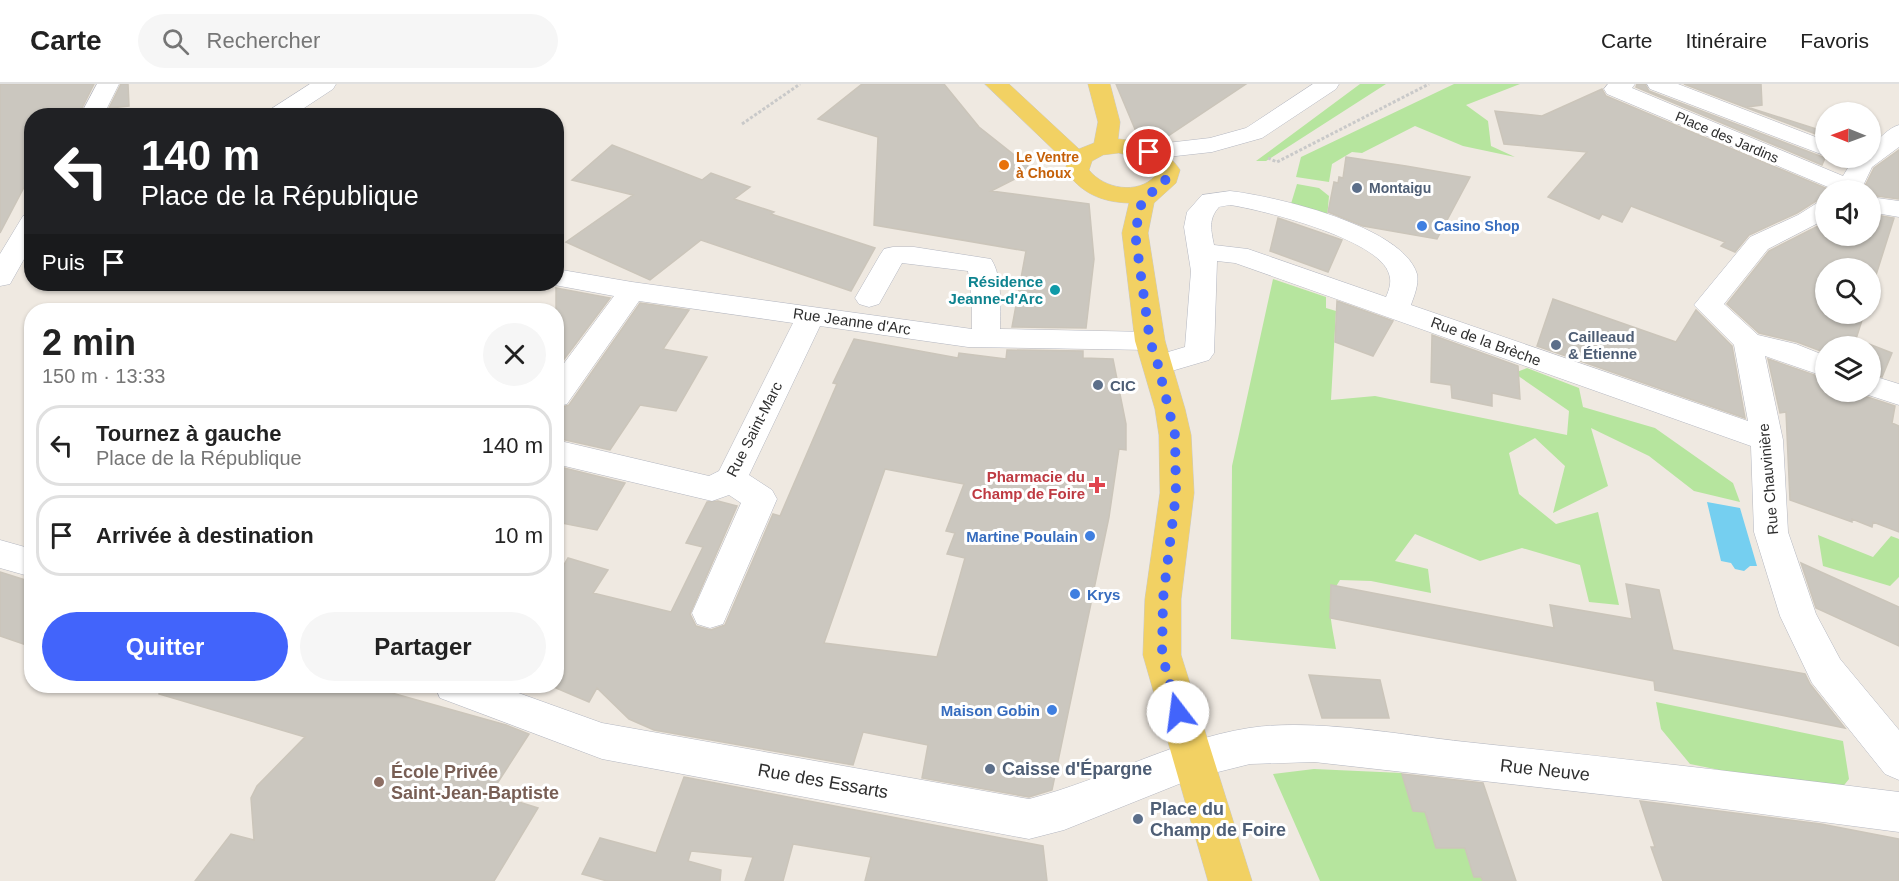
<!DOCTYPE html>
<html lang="fr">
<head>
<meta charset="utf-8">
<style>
	body { margin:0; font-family:Arial,sans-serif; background:#f6f6f6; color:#222; height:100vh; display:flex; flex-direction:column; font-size:22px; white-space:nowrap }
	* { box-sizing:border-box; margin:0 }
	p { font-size:20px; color:#767676 }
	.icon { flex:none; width:33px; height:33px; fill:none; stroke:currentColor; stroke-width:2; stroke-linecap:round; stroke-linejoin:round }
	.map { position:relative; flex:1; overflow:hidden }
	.drawer { position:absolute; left:24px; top:219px; width:540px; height:390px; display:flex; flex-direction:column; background:#fff; border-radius:24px; box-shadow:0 2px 4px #0004 }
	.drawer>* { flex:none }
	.guide { position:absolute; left:24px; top:24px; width:540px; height:183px; border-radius:24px; box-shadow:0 2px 4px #0004; background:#202124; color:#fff; overflow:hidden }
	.needle { width:39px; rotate:271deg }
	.tools { position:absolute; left:1815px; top:18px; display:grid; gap:12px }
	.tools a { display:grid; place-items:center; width:66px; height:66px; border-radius:50%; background:#fff; box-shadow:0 2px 4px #0004; font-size:30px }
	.pin { position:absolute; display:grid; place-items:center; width:51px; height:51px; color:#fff; margin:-26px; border:3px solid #fff; border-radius:50%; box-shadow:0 2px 6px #0007 }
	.me { position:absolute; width:66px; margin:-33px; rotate:345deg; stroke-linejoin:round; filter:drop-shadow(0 0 4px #0008) }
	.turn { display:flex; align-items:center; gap:21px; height:126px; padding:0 18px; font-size:27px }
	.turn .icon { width:78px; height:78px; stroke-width:2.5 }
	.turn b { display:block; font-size:42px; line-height:51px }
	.then { display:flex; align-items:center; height:57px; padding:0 18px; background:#0003; gap:12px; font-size:22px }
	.round { display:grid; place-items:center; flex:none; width:63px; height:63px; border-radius:32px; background:#f6f6f6 }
	.overview { display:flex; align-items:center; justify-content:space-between; height:102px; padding:0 18px }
	h1 { font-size:36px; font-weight:600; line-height:45px }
	.cta { display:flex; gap:12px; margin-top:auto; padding:12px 18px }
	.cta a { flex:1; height:69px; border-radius:36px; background:#4264fb; color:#fff; font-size:24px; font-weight:600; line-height:69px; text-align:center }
	.cta a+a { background:#f6f6f6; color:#222 }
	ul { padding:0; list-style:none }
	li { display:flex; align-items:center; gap:18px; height:81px; margin:0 12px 9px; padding:0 6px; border:3px solid #e0e0e0; border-radius:24px }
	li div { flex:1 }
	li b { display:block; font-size:22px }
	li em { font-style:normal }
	header { display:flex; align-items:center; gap:36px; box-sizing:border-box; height:84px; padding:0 30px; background:#fff; border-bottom:2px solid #e0e0e0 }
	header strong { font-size:28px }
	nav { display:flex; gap:33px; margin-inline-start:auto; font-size:21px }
	.search { width:420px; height:54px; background:#f6f6f6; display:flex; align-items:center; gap:15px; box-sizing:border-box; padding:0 21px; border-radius:33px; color:#767676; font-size:22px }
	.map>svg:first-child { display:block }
	.green { fill:#b6e59e }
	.water { fill:#75cff0 }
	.building { fill:#cbc7bf; stroke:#cbc5ba; stroke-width:1.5; fill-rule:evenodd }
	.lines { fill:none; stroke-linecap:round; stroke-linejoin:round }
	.minor-casing { stroke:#b4b7c1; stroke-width:1 }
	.major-casing { stroke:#c9c9c9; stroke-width:1 }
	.path { stroke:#c9c9c9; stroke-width:3; stroke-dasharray:3 2; stroke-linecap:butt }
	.minor { fill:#fff; fill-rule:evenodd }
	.major { fill:#f2d163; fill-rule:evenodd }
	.route { stroke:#4264fb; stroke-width:10; stroke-dasharray:0 18 }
	.food-dot { fill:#e8710a; stroke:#fff; stroke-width:2 }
	.service-dot { fill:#5c6f8a; stroke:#fff; stroke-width:2 }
	.shop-dot { fill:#3f7fe0; stroke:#fff; stroke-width:2 }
	.culture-dot { fill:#0f9aa8; stroke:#fff; stroke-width:2 }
	.health-dot { fill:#e0444e; stroke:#fff; stroke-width:2 }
	.education-dot { fill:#8d6e63; stroke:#fff; stroke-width:2 }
	.labels { text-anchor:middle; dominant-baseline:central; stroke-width:6; stroke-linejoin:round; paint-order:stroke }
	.far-street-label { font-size:14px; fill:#2e2e2e; stroke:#fff }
	.far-food-label { font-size:14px; font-weight:bold; fill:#c56008; stroke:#fff; text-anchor:start }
	.far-service-label { font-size:14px; font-weight:bold; fill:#4e5e75; stroke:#fff; text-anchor:start }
	.far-shop-label { font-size:14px; font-weight:bold; fill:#366cbe; stroke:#fff; text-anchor:start }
	.culture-label { font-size:15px; font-weight:bold; fill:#0d838f; stroke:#fff; text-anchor:end }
	.street-label { font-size:15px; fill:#2e2e2e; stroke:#fff }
	.service-label { font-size:15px; font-weight:bold; fill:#4e5e75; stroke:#fff; text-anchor:start }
	.health-label { font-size:15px; font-weight:bold; fill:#be3a42; stroke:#fff; text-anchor:end }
	.shop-label { font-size:15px; font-weight:bold; fill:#366cbe; stroke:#fff; text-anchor:end }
	.near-service-label { font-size:18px; font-weight:bold; fill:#4e5e75; stroke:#fff; text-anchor:start }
	.near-street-label { font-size:18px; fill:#2e2e2e; stroke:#fff }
	.near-education-label { font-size:18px; font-weight:bold; fill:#785e54; stroke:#fff; text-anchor:start }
</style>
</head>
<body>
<header>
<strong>Carte</strong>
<div class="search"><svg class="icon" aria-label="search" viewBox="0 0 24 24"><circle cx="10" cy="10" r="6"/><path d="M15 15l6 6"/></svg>Rechercher</div>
<nav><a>Carte</a><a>Itinéraire</a><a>Favoris</a></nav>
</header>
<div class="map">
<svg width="1899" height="797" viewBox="0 0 1899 797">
	<rect width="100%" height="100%" fill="#efe9e1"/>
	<!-- green -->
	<path class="green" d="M 1360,0 L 1386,0 L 1266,77 L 1256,77 Z
		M 1454,0 L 1520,0 L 1466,21 L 1488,37 L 1491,62 L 1515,73 L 1463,62 L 1415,42 L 1362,69 L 1352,68 L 1332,80 L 1329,98 L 1296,93 L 1301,73 Z
		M 1297,100 L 1319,104 L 1329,112 L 1327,134 L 1290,123 Z
		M 1273,195 L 1326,213 L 1326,224 L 1336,227 L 1331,316 L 1375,312 L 1567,351 L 1569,327 L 1514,289 L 1527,284 L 1579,304 L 1583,323 L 1655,344 L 1733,399 L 1740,418 L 1694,407 L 1649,372 L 1591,344 L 1608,402 L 1553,429 L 1565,382 L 1535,354 L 1509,369 L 1519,410 L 1556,440 L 1598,428 L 1619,521 L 1589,518 L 1580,481 L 1522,464 L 1480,477 L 1415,450 L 1395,477 L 1428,485 L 1431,509 L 1371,497 L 1340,496 C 1324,519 1332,539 1336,565 L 1231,555 L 1232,382 Z
		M 1818,451 L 1873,473 L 1891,452 L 1899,455 L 1899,493 L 1890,502 L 1823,482 Z
		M 1656,618 L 1843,657 L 1849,695 L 1837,710 L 1690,680 L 1661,645 Z
		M 1314,685 L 1402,689 L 1413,727 L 1425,728 L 1436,764 L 1465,764 L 1474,793 L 1481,793 L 1483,797 L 1320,797 L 1273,690 Z"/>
	<!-- water -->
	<path class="water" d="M 1707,418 L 1740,424 L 1757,482 L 1750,482 L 1744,487 L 1735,485 L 1731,479 L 1721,477 Z"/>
	<!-- building -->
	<path class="building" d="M 0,0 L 94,0 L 80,28 L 32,32 L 32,88 L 0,149 Z
		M 121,0 L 128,0 L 129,22 L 109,24 Z
		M 862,0 L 944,0 L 979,43 L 1033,86 L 991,107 L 1089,120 L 1094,175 L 1086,244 L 1012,243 L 1026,167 L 874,141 L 878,53 L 818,35 Z
		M 1116,0 L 1246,0 L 1159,58 L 1149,59 L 1140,57 Z
		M 1637,0 L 1645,0 L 1649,7 L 1825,74 L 1822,81 L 1636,3 Z
		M 1684,0 L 1761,0 L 1762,21 L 1747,23 L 1826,48 L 1826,54 Z
		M 1602,5 L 1606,12 L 1830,106 L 1826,106 L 1826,115 L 1816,117 L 1797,129 L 1749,151 L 1735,168 L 1721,162 L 1725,158 L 1631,122 L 1622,138 L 1602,130 L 1599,135 L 1548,113 L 1587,68 L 1504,60 L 1495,27 L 1542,32 Z
		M 612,61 L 702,96 L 711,89 L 750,103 L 734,115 L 774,128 L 771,130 L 875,164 L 851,207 L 701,156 L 650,196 L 566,158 L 633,111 L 572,96 Z
		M 1899,66 L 1899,115 L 1870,111 L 1870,106 L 1863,106 L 1874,84 Z
		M 1346,73 L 1406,82 L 1470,93 L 1437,155 L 1363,142 L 1328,128 L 1334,98 L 1338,99 L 1339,93 L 1343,94 Z
		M 1870,130 L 1894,134 L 1870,210 L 1870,184 L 1826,184 L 1826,230 L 1864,230 L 1856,255 L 1892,269 L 1882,293 L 1870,289 L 1870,262 L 1826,262 L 1826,269 L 1797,258 L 1759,249 L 1727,220 L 1769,167 L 1826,138 L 1826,152 L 1870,152 Z
		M 1278,134 L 1342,156 L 1328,188 L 1270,167 Z
		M 556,204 L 610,214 L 556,286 Z
		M 1553,215 L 1676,258 L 1696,226 L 1732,262 L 1745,334 L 1537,262 Z
		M 1337,217 L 1393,237 L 1373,272 L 1335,258 Z
		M 640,219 L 689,226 L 663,265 L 707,273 L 676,327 L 640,321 L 610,366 L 556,354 L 556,325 L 569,321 Z
		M 1432,251 L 1518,282 L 1520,315 L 1492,309 L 1492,322 L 1452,314 L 1451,301 L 1431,298 Z
		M 854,255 L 958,274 L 959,269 L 1006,275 L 1007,266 L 1083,267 L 1083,274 L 1113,275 L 1126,340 L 1126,366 L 1119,365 L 1109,433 L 1052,706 L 1029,713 L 922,694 L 928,661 L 863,648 L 853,681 L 654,646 L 629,635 L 597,604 L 589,618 L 556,604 L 556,494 L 568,474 L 608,486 L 593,509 L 671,528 L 703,463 L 686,459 L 707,418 L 718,417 L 737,422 L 690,530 L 696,542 L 711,546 L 725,541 L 773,430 L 780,432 L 837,300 L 833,299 ZM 885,385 L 964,400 L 946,447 L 955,449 L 947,470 L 965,474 L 937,573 L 824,559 Z
		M 1768,275 L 1826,295 L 1826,308 L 1857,308 L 1858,310 L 1895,322 L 1892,339 L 1899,342 L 1899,448 L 1873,438 L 1872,443 L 1852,435 L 1852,438 L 1790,416 L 1786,328 L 1780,329 Z
		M 556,382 L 625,399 L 597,446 L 556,438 Z
		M 1801,479 L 1899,523 L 1899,562 L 1816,524 Z
		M 0,488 L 32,498 L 32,563 L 0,552 Z
		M 1626,500 L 1659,506 L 1673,566 L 1805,590 L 1810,600 L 1845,644 L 1655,606 L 1654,597 L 1330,534 L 1331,501 L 1554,544 L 1550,521 L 1632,535 Z
		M 1309,591 L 1380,596 L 1389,634 L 1322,634 Z
		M 160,602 L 367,602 L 506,641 L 529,650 L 491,709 L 538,724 L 494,797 L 195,797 L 231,750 L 254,756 L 251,714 L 257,702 L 305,653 L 159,610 Z
		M 1402,690 L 1483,699 L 1516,797 L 1483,797 L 1481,793 L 1474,793 L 1465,764 L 1436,764 L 1425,728 L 1413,727 Z
		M 684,693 L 1043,762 L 1047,797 L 865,797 L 871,773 L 793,760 L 783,797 L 745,797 L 753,773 L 691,767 L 688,777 L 721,786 L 720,797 L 607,797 L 582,790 L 600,754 L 656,769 Z
		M 1640,717 L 1821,740 L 1899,755 L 1899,797 L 1663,797 L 1651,763 L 1655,763 Z"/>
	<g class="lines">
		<!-- minor casing -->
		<g class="minor-casing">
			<path id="minor" d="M 97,0 L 119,0 L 103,32 L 80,32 Z
				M 310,0 L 336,0 L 333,5 L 292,32 L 265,32 L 268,27 Z
				M 1313,0 L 1339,0 L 1336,5 L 1262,54 L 1212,68 L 1149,75 L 1141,73 L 1137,68 L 1141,63 L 1149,61 L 1210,54 L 1246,44 Z
				M 1608,0 L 1635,0 L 1632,4 L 1843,92 L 1854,74 L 1870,74 L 1870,62 C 1880,55 1888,44 1899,41 L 1899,63 L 1872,83 L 1861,106 L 1835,106 L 1607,10 L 1604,5 Z
				M 1647,0 L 1678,0 L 1826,57 L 1826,72 L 1650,5 Z
				M 1230,107 C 1274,112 1403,142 1417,190 C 1419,201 1414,212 1411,221 L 1748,337 L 1734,261 L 1694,221 L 1750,153 L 1798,131 L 1817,119 L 1826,117 L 1826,135 L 1768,165 L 1724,220 L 1758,251 L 1796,260 L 1826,272 L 1826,293 L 1765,272 L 1783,356 L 1788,448 L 1816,530 L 1840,575 L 1899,646 L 1899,696 L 1885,690 L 1812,599 L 1780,532 L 1754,448 L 1751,362 L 1235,179 L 1217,177 L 1214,269 L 1209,276 L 1158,291 L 1148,288 L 1143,281 L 1148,274 L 1185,263 L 1191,187 L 1184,143 L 1187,128 L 1202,111 ZM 1230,121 C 1263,126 1379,155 1389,190 C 1392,198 1389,206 1386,213 L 1248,165 L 1214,161 C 1211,146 1208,135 1219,123 Z
				M 1870,113 L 1899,117 L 1899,133 L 1870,128 Z
				M 32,129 L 32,161 L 10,200 L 0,202 L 0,170 L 23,132 Z
				M 893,163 L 914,163 L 991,175 C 1003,193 1000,224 1000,245 L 1150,248 L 1160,250 L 1165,257 L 1160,264 L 1150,266 L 968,263 L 820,242 L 749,391 L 772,406 L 777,415 L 723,540 L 710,544 L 697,540 L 692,529 L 741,419 L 729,411 L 712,417 L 556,380 L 556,356 L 709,392 L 719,387 L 793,239 L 639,217 L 567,320 L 556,323 L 556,290 L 614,212 L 549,200 L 556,200 L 556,185 L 632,198 L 972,245 L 972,218 L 968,187 L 902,179 L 879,220 L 869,223 L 859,220 L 855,214 L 880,171 L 884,165 Z
				M 1870,291 L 1899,300 L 1899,321 L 1859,308 L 1870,308 Z
				M 0,456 L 32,465 L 32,493 L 0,484 Z
				M 435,602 L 499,602 L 602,639 L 1029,715 C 1104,696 1173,656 1249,644 C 1313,634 1401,651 1466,658 C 1611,673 1755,690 1899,708 L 1899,748 L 1670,718 L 1314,678 L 1250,680 L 1194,694 L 1064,746 L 1029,755 L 602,675 L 440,614 Z"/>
		</g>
		<!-- major casing -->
		<g class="major-casing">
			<path id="major" d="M 985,0 L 1009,0 L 1079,65 L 1094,59 L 1098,38 L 1088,0 L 1110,0 L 1120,38 L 1118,55 C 1142,57 1167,65 1180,86 L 1176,99 L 1154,119 L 1148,149 L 1165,257 L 1185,325 L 1191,351 L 1194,409 L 1181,515 L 1181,571 L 1252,797 L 1208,797 L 1143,571 L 1145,515 L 1160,409 L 1159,351 L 1155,325 L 1135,257 L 1122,149 L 1129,119 C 1101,118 1081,109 1065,86 L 1067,80 L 1063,75 ZM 1119,69 L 1138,74 L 1156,86 L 1155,92 C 1138,111 1104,105 1089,86 L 1092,77 L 1103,71 Z"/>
		</g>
		<!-- path -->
		<path class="path" d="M 742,40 L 800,0
			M 1268,74 L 1277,78 L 1429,0"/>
		<!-- minor -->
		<use href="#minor" class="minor"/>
		<!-- major -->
		<use href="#major" class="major"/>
	</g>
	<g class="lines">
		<!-- route -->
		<path class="route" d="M 1149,68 L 1163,78 L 1167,91 L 1165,97 L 1142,117 L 1135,149 L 1150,257 L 1158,281 L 1175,351 L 1176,410 L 1163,515 L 1162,571 L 1178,628"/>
	</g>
	<!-- markers -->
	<circle class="food-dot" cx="1004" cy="81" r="6"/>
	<g class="service-dot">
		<circle cx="1357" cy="104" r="6"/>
		<circle cx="1556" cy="261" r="6"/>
		<circle cx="1098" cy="301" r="6"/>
		<circle cx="990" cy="685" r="6"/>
		<circle cx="1138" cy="735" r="6"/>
	</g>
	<g class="shop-dot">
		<circle cx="1422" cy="142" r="6"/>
		<circle cx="1090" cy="452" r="6"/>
		<circle cx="1075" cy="510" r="6"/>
		<circle cx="1052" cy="626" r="6"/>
	</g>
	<circle class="culture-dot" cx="1055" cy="206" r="6"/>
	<path class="health-dot" d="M1094 392h6v6h6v6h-6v6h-6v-6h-6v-6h6z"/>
	<circle class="education-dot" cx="379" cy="698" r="6"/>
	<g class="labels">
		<!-- far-street labels -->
		<g class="far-street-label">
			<text transform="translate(1727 53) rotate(23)">Place des Jardins</text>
		</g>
		<!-- far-food labels -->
		<g class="far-food-label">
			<text x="1016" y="73">Le Ventre<tspan x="1016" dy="16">à Choux</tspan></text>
		</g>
		<!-- far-service labels -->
		<g class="far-service-label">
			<text x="1369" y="104">Montaigu</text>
		</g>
		<!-- far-shop labels -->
		<g class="far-shop-label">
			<text x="1434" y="142">Casino Shop</text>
		</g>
		<!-- culture labels -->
		<g class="culture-label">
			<text x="1043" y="197">Résidence<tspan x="1043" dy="17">Jeanne-d'Arc</tspan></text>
		</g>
		<!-- street labels -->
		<g class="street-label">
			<text transform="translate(852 237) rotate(8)">Rue Jeanne d'Arc</text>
			<text transform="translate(1486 257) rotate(20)">Rue de la Brèche</text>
			<text transform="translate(754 345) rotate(-63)">Rue Saint-Marc</text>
			<text transform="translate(1768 395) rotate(-95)">Rue Chauvinière</text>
		</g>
		<!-- service labels -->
		<g class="service-label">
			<text x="1568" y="252">Cailleaud<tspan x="1568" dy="17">&amp; Étienne</tspan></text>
			<text x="1110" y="301">CIC</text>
		</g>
		<!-- health labels -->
		<g class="health-label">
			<text x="1085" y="392">Pharmacie du<tspan x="1085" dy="17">Champ de Foire</tspan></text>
		</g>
		<!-- shop labels -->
		<g class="shop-label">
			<text x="1078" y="452">Martine Poulain</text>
			<text x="1087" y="510" text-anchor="start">Krys</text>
			<text x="1040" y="626">Maison Gobin</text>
		</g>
		<!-- near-service labels -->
		<g class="near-service-label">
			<text x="1002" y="685">Caisse d'Épargne</text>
			<text x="1150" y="725">Place du<tspan x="1150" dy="21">Champ de Foire</tspan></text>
		</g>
		<!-- near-street labels -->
		<g class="near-street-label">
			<text transform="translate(1545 686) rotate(6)">Rue Neuve</text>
			<text transform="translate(823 697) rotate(10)">Rue des Essarts</text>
		</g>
		<!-- near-education labels -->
		<g class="near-education-label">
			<text x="391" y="688">École Privée<tspan x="391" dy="21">Saint-Jean-Baptiste</tspan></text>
		</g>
	</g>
</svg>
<div class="tools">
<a><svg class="needle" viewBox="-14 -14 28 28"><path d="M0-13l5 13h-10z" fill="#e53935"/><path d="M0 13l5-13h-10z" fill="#767676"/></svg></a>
<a><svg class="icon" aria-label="sound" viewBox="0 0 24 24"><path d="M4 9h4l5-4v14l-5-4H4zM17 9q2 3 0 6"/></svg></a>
<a><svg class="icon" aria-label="search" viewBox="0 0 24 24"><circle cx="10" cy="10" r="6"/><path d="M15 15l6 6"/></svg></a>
<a><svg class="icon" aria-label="layers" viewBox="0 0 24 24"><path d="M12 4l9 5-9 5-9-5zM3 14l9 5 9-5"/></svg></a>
</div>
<div class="pin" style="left:1149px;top:68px;background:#d93025"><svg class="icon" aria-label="arrive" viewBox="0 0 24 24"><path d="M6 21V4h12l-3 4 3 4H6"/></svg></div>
<svg class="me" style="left:1178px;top:628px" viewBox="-20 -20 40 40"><circle r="19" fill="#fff"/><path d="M0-13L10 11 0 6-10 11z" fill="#4264fb"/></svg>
<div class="guide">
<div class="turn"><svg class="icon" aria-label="left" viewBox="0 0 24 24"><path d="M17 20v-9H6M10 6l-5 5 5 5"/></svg><div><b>140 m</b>Place de la République</div></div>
<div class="then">Puis<svg class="icon" aria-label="arrive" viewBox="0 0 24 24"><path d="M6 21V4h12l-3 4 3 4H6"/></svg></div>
</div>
<section class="drawer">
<div class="overview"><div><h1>2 min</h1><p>150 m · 13:33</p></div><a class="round"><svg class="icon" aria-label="close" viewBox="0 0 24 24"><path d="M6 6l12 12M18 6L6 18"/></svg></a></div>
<ul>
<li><svg class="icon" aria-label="left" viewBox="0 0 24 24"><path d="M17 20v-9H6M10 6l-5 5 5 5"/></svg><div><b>Tournez à gauche</b><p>Place de la République</p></div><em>140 m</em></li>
<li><svg class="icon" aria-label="arrive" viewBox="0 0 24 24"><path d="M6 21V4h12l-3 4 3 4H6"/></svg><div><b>Arrivée à destination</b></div><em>10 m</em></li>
</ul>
<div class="cta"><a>Quitter</a><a>Partager</a></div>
</section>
</div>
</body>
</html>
